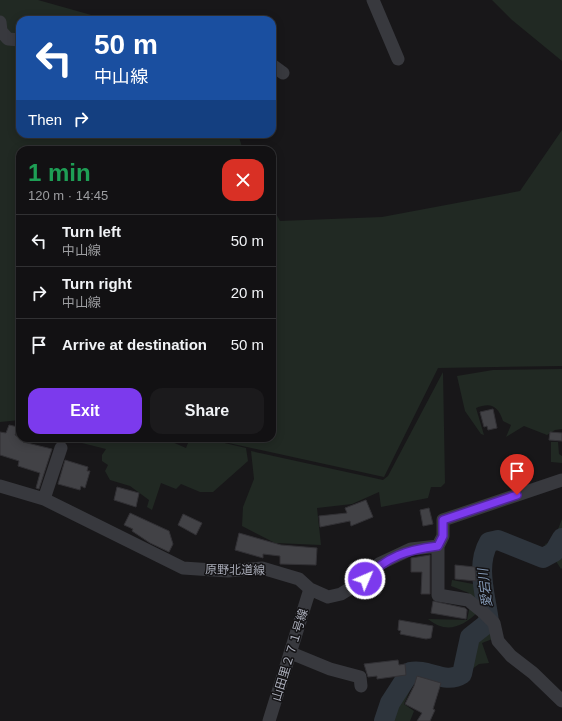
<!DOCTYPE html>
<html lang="en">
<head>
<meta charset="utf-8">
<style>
	body { margin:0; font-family:Arial,"Noto Sans JP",sans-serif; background:#1b1a1c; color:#f1f3f6; height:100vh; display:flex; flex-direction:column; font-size:15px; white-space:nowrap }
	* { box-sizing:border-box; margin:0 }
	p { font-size:13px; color:#9c9da0 }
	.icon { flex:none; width:22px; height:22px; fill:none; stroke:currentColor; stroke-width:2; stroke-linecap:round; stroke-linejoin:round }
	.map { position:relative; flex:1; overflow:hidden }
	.drawer { position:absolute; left:16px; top:146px; width:260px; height:296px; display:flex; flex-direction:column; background:#121113; border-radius:12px; box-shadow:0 2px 10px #0003,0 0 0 1px #313133 }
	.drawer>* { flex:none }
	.hud { position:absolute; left:16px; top:16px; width:260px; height:122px; border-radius:12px; box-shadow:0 2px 10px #0003,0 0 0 1px #313133; background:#1a4fa0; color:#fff; overflow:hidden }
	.pin { position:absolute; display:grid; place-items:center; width:34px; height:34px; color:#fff; margin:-41px -17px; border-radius:50% 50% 50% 0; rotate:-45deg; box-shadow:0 0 4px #0007 }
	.pin .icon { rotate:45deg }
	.me { position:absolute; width:44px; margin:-22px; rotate:45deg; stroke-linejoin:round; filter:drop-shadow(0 0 3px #0008) }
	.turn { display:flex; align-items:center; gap:14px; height:84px; padding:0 12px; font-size:18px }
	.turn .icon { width:52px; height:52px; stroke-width:2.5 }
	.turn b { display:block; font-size:28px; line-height:34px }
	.then { display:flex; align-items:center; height:38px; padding:0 12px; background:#0003; gap:8px; font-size:15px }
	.round { display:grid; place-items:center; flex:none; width:42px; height:42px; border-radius:12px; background:#1b1a1c }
	.headline { display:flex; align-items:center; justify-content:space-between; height:68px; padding:0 12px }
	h1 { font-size:24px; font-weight:700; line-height:30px; color:#1e9e55 }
	.cta { display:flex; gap:8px; margin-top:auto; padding:8px 12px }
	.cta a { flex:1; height:46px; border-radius:12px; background:#7c3aed; color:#fff; font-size:16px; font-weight:700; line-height:46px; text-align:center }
	.cta a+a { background:#1b1a1c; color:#f1f3f6 }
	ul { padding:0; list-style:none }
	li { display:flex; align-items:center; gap:12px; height:52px; padding:0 12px; border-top:1px solid #313133 }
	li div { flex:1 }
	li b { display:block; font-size:15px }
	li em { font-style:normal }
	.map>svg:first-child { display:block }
	.green { fill:#212923 }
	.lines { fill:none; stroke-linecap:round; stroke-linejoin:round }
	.river { stroke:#2e353d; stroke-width:20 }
	.building { fill:#424246; stroke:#323135 }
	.minor { stroke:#38393e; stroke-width:13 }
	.route-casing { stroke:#51269a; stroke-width:10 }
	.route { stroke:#7c3aed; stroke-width:7 }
	.labels { text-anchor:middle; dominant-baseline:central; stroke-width:3; stroke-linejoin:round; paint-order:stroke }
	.street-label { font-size:12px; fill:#aaadb9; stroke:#131214 }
	.water-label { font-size:13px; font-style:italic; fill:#8297b3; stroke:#131214 }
</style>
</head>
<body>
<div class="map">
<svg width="562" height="721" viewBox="0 0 562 721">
	<rect width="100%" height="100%" fill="#181719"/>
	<!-- green -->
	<path class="green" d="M 0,0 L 38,0 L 109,20 L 20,20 L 20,134 L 238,134 L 243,150 L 20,150 L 20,420 L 0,422 Z
		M 492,0 L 562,0 L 562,61 L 512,20 Z
		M 562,130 L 562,366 L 438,368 L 384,477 L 206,438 L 272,438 L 272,206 L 280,221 L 382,217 L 520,191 Z
		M 562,369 L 562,429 L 555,430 L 547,435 L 524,426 L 506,437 L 511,425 L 503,421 C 498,406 491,402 476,408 L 484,435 L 481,434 L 465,411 L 457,376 L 493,370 Z
		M 443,372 L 445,483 L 441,487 L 431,487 L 428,498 L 381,507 L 379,492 L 352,504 L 317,508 L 321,545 L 275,543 L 242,526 L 243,507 L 254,479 L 251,451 L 383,480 L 388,476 Z
		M 62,438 L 171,438 L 170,441 L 186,448 L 190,438 L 203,438 L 246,448 L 248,461 L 213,492 L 200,492 L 181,484 L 176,489 L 161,483 L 152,510 L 147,507 L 149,500 L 130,486 L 110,480 L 105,471 L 108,465 L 102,461 L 102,455 L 106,449 Z
		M 551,442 L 558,442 L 559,454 L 562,456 L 562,463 L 551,462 Z
		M 562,519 L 562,568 L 561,569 L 545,544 L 553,542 Z
		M 480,556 L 488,559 L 493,615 L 469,598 L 469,593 L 451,586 L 452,580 L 473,584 L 478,590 L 475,566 Z
		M 470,605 L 477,613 C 462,627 446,634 428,619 L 467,620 Z
		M 486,621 L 495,638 L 482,643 L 489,663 L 479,664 L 465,674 L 460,669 C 465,645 462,634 486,621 Z
		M 400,680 L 414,681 L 404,704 L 414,711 L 410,721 L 385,721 L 387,717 L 393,716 L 395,708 L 390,704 L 400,689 L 396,685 Z"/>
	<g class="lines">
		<!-- river -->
		<path class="river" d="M 384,721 L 390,703 L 410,672 C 428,668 445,685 462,674 L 470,637 L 489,622 C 486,596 475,566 489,542 L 498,540 L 543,558 L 554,552 L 562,538"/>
	</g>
	<!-- building -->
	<path class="building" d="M 493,409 L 497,428 L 488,430 L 487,426 L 484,427 L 480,412 Z
		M 9,425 L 18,427 L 15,435 L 20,438 L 25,438 L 23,442 L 52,449 L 39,489 L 36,488 L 40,473 L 18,466 L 19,461 L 0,455 L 0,432 L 6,433 Z
		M 550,432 L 562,433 L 562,441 L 549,440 Z
		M 65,460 L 88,467 L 87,471 L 90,471 L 85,488 L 81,486 L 80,490 L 58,484 Z
		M 117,487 L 139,493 L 136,507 L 114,500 Z
		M 366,500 L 373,517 L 351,526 L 350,521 L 320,527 L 319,516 L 347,513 L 345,508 Z
		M 429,508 L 433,524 L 423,526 L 420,510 Z
		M 130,513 L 169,531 L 173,544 L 169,552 L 150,543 L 132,531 L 133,529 L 124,525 Z
		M 183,514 L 202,523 L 196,535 L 178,525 Z
		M 239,533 L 281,545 L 317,548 L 316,565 L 280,564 L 280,556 L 263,554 L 263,558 L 235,550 Z
		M 430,555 L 430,594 L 421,594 L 422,572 L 411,572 L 411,558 Z
		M 455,565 L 475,567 L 476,581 L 455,579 Z
		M 433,601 L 465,608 L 467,610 L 466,619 L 431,613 Z
		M 399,620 L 433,626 L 431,638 L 426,639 L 400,634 L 401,631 L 398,630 Z
		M 398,660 L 399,665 L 405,664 L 406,675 L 377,679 L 377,676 L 368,677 L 364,664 Z
		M 417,676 L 441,683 L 433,709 L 435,710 L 430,721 L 417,721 L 422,713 L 405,704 L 414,686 Z"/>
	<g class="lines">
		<!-- minor -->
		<path class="minor" d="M 373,0 L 398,59
			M 0,22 L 1,31 L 8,39 L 20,40
			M 272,65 L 283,73
			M 0,486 L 44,499 L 183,568 L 228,571 L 262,568 L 299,579 L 310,589 L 328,597 L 341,594 L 365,579 L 379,564 L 411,549 L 438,546 L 438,595 L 468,600 L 484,613 L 494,623 L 498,641 L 511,656 L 533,673 L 562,701
			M 44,499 L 61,448
			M 438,546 L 443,536 L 443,520 L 562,480
			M 291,653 L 330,669 L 360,677 L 361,686
			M 269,721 L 310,589"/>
	</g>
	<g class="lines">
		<!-- route casing -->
		<g class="route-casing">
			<path id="route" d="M 365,579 C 388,556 406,550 438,546 L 443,536 L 443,520 L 517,495"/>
		</g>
		<!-- route -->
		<use href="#route" class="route"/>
	</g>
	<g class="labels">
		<!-- street labels -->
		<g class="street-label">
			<text transform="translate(235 570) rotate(1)">原野北道線</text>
			<text transform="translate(290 655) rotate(-73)">山田里２７１号線</text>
		</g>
		<!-- water labels -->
		<g class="water-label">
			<text transform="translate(485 588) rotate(-97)">愛宕川</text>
		</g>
	</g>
</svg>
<div class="pin" style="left:517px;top:495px;background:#d93025"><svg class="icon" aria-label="arrive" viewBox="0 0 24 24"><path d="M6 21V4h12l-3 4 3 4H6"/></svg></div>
<svg class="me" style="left:365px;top:579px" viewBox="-20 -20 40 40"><circle r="17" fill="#7c3aed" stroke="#fff" stroke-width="3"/><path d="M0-11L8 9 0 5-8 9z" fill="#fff"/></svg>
<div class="hud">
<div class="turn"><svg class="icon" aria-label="left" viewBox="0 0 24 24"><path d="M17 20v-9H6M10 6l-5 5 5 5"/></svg><div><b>50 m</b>中山線</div></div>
<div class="then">Then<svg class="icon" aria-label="right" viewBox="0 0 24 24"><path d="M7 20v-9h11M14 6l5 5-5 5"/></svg></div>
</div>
<section class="drawer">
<div class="headline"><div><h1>1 min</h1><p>120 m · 14:45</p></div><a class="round" style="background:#d93025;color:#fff"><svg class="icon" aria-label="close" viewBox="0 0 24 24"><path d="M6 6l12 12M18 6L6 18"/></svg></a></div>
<ul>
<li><svg class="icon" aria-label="left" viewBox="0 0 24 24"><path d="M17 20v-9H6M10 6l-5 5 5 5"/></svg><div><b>Turn left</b><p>中山線</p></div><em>50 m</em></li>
<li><svg class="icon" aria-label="right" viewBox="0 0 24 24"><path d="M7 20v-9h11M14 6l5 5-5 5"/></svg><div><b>Turn right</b><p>中山線</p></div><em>20 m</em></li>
<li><svg class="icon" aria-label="arrive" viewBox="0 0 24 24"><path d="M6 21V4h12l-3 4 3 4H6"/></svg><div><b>Arrive at destination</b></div><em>50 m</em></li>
</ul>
<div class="cta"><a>Exit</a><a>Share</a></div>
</section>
</div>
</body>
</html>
